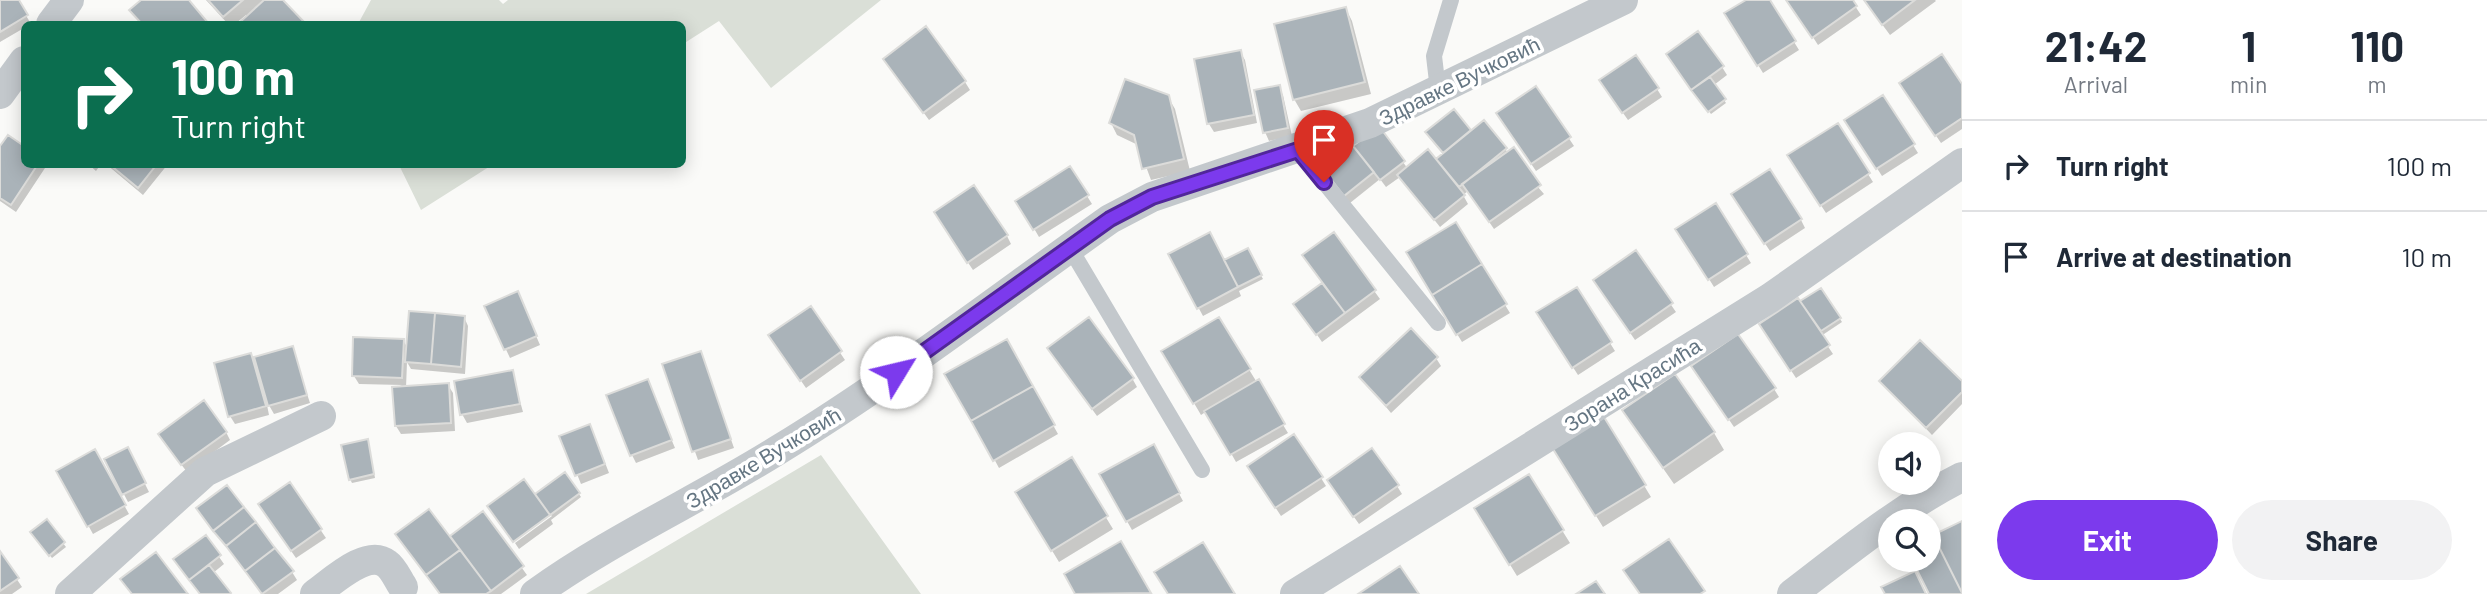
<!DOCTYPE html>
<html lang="en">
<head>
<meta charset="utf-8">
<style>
	body { margin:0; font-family:Barlow,sans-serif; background:#f2f2f3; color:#1f2937; height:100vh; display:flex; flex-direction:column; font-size:26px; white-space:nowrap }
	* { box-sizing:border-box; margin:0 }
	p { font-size:23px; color:#747a83 }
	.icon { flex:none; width:38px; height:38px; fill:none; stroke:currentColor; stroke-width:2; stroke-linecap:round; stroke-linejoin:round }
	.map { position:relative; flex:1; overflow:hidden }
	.details { display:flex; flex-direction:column; background:#fff; width:525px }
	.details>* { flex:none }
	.banner { position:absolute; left:21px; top:21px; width:665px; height:147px; border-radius:10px; box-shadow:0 4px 18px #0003; background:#0b6e4f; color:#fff; overflow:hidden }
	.fabs { position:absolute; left:1878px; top:432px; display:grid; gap:14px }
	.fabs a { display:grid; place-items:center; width:63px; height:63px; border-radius:50%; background:#fff; box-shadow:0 4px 18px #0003; font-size:35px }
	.pin { position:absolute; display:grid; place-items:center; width:60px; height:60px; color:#fff; margin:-72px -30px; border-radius:50% 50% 50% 0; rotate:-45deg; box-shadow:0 0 7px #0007 }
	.pin .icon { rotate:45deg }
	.me { position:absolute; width:77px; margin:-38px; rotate:54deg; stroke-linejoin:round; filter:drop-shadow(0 0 5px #0008) }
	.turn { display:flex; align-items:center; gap:24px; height:147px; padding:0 35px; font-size:32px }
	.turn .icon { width:91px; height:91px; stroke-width:2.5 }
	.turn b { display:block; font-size:49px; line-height:60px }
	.eta { display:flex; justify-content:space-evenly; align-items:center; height:119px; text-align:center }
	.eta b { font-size:42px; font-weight:700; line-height:49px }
	.action { display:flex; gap:14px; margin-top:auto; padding:14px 35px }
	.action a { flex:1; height:80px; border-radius:42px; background:#7c3aed; color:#fff; font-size:28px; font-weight:700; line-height:80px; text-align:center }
	.action a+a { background:#f2f2f3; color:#1f2937 }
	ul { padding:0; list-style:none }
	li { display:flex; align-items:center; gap:21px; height:91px; padding:0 35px; border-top:2px solid #e0e1e3 }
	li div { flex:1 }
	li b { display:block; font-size:26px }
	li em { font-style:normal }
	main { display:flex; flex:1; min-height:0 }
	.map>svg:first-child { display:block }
	.green { fill:#dadfd7 }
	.shadow { fill:#0003 }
	.building { fill:#aab3b9; stroke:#dcdcda; stroke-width:2 }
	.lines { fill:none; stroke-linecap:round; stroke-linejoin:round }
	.lane { stroke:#c3c8cc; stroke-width:16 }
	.street { stroke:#c3c8cc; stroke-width:30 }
	.route-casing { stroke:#51269a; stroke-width:18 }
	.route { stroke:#7c3aed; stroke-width:12 }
	.labels { text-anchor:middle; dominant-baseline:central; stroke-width:7; stroke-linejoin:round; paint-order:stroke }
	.street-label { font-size:21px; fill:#657683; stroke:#fff }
</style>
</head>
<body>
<main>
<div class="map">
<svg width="1962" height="594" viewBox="0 0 1962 594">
	<rect width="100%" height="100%" fill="#fafaf8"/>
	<!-- green -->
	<path class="green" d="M 371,0 L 499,0 L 503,4 L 508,0 L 881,0 L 771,88 L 719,21 L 683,44 L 682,24 L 358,24 Z
		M 399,165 L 492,165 L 421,210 Z
		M 821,455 L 921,594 L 586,594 Z"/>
	<!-- shadow -->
	<path class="shadow" d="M 0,0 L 17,0 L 31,24 L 24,24 L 24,28 L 0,42 Z
		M 144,0 L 186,0 L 207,24 L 142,24 L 132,10 Z
		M 206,0 L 281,0 L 304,24 L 240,24 L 248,17 L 246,15 L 235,24 L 228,24 Z
		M 1749,0 L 1768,0 L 1799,50 L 1763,73 L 1727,14 Z
		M 1789,0 L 1851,0 L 1861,15 L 1818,45 Z
		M 1864,0 L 1935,0 L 1936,1 L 1890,35 Z
		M 1346,9 L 1352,21 L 1371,94 L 1301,111 L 1294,99 Z
		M 1240,52 L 1245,60 L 1257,123 L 1214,132 L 1209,124 Z
		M 1673,63 L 1722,67 L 1727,75 L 1714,85 L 1726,103 L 1711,114 Z
		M 890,67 L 965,82 L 970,90 L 929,120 Z
		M 1279,87 L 1283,95 L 1292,136 L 1269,141 L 1265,132 Z
		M 1962,87 L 1962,129 L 1941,143 L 1906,91 Z
		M 1536,89 L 1574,146 L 1536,171 L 1503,122 Z
		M 1606,89 L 1657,89 L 1662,97 L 1628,120 Z
		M 1168,97 L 1175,109 L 1190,171 L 1151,180 L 1138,145 L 1117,135 L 1111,123 Z
		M 1883,97 L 1918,153 L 1882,176 L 1851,128 Z
		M 1453,111 L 1471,133 L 1505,149 L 1544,194 L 1494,229 L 1468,191 L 1463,195 L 1468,204 L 1440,227 L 1400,177 L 1386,187 L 1380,179 L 1350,203 L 1330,177 L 1378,128 L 1408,169 L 1436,162 L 1444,155 L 1432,141 Z
		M 1837,125 L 1873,182 L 1826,213 L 1794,164 Z
		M 8,137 L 24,148 L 24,164 L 44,164 L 45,168 L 16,212 L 0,201 L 0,149 Z
		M 88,164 L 101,164 L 96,171 Z
		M 106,164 L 168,164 L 143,195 Z
		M 1087,196 L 1092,204 L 1039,237 L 1018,201 Z
		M 1738,203 L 1801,220 L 1805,228 L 1770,251 Z
		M 1715,205 L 1751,263 L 1714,287 L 1678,229 Z
		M 940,221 L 1007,236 L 1011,244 L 973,270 Z
		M 1455,224 L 1510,313 L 1462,342 L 1408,253 Z
		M 1333,234 L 1380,299 L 1322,342 L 1296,304 L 1323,284 L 1309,264 Z
		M 1247,250 L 1263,279 L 1239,291 L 1241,296 L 1203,316 L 1170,255 L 1224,262 Z
		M 1635,253 L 1676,312 L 1635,340 L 1600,289 Z
		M 1576,289 L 1615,351 L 1578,375 L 1543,321 Z
		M 1821,290 L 1842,322 L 1821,336 L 1833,354 L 1796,378 L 1766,332 L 1807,308 Z
		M 521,301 L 540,345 L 510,358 L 486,307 Z
		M 810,308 L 845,360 L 806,388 L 775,343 Z
		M 464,317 L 468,326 L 465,374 L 411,369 L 407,362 L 406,388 L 448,385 L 453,393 L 455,431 L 401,434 L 396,426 L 394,389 L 402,385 L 359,384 L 354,376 L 403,340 L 408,349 Z
		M 1218,319 L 1288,433 L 1236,462 L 1207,411 L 1201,415 L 1164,352 Z
		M 1006,341 L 1058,434 L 999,468 L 973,420 Z
		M 292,348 L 310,403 L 274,414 L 266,400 L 269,415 L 235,424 L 230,416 L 250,355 L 257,367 Z
		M 701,353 L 734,448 L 698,460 L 664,365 Z
		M 1054,357 L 1132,378 L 1137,387 L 1097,416 Z
		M 1436,358 L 1441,366 L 1391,413 L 1361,377 Z
		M 512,372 L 523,412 L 467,423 L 462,414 Z
		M 1698,374 L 1774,389 L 1779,397 L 1734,427 Z
		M 647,381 L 675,448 L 636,463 L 632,455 Z
		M 1881,381 L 1962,384 L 1962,404 L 1932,435 Z
		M 1604,420 L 1651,497 L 1603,527 L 1562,461 Z
		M 1635,428 L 1714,433 L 1724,450 L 1674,484 Z
		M 226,432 L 230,440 L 187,472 L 164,442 Z
		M 594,434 L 609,473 L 581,484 L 562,437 Z
		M 369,445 L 375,478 L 352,483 L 350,479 Z
		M 1153,446 L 1183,501 L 1132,530 L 1101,475 Z
		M 94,451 L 129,514 L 93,534 L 58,471 Z
		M 132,458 L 149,492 L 128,502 L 106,460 Z
		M 1071,460 L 1113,529 L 1059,562 L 1017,493 Z
		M 565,474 L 581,497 L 551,520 L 553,524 L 519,549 L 515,543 L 552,516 L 549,513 L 513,540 L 535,496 Z
		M 1254,475 L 1321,478 L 1326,486 L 1281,516 Z
		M 1528,476 L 1570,543 L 1517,576 L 1476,509 Z
		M 290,485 L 326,538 L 296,558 L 265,513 Z
		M 1397,486 L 1402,494 L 1359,524 L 1334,489 Z
		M 483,514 L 527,575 L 501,594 L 441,594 L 449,539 Z
		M 46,521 L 66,547 L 52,558 L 34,536 Z
		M 205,537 L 224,564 L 213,573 L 229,594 L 201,594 L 180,568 Z
		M 1120,544 L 1150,594 L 1077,594 L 1066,575 Z
		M 230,550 L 292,572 L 297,580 L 278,594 L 263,594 Z
		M 0,554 L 22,587 L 12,594 L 0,594 Z"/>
	<!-- building -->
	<path class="building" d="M 0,0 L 19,0 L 28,15 L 0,32 Z
		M 141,0 L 189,0 L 209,24 L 142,24 L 129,10 Z
		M 208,0 L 243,0 L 223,17 Z
		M 264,0 L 283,0 L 306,24 L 238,24 Z
		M 1746,0 L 1770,0 L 1796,41 L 1757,66 L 1724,13 Z
		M 1786,0 L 1853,0 L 1857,6 L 1812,38 Z
		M 1864,0 L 1915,0 L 1882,25 Z
		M 1346,7 L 1365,82 L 1293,100 L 1274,24 Z
		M 926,26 L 966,81 L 923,113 L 883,59 Z
		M 1698,31 L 1724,66 L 1691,90 L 1666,54 Z
		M 1241,50 L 1254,115 L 1207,124 L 1194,59 Z
		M 1942,54 L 1962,84 L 1962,118 L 1935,136 L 1899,83 Z
		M 1636,55 L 1659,88 L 1622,113 L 1599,80 Z
		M 1710,77 L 1726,99 L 1708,112 L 1691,90 Z
		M 1125,79 L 1169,95 L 1184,159 L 1142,169 L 1134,135 L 1109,123 Z
		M 1280,85 L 1288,128 L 1263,133 L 1254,90 Z
		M 1536,86 L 1571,137 L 1531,164 L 1496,113 Z
		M 1883,95 L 1915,144 L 1876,169 L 1844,120 Z
		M 1454,109 L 1471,130 L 1443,153 L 1425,132 Z
		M 1484,120 L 1507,148 L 1459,187 L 1436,159 Z
		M 1838,123 L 1870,173 L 1820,206 L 1787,155 Z
		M 1379,126 L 1405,161 L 1380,180 L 1353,146 Z
		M 8,135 L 24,146 L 24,164 L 38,164 L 11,205 L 0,198 L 0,146 Z
		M 1353,146 L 1374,172 L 1344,196 L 1323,169 Z
		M 1514,147 L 1541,185 L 1489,222 L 1462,184 Z
		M 1428,149 L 1465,195 L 1434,220 L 1397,175 Z
		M 109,164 L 157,164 L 138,188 Z
		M 1070,166 L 1089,195 L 1033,230 L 1015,201 Z
		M 1770,169 L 1802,219 L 1764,244 L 1731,194 Z
		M 974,185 L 1008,235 L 967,263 L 934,212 Z
		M 1716,203 L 1748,254 L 1708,280 L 1675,229 Z
		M 1456,222 L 1482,264 L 1432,295 L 1406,252 Z
		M 1210,232 L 1238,287 L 1197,309 L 1168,254 Z
		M 1334,232 L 1376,290 L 1345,313 L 1302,255 Z
		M 1248,248 L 1262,275 L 1238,287 L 1224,260 Z
		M 1636,250 L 1673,303 L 1630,333 L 1593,280 Z
		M 1482,264 L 1507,304 L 1456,335 L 1432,295 Z
		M 1322,283 L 1345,313 L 1316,335 L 1293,304 Z
		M 1577,287 L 1612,342 L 1572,368 L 1536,312 Z
		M 1821,288 L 1841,318 L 1821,331 L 1800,301 Z
		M 518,291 L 537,336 L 504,350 L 484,306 Z
		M 1798,298 L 1830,345 L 1790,371 L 1759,324 Z
		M 811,306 L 842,351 L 800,381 L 768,335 Z
		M 409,311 L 435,313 L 431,364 L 405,362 Z
		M 435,313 L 465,316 L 461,367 L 431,364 Z
		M 1089,317 L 1134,378 L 1092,409 L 1047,348 Z
		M 1219,317 L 1251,369 L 1193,404 L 1161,351 Z
		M 1411,328 L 1438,357 L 1386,406 L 1359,377 Z
		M 1738,334 L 1776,388 L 1728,420 L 1691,366 Z
		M 353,337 L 404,339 L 402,378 L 352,376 Z
		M 1007,339 L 1033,386 L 971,421 L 944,374 Z
		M 1920,340 L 1962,381 L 1962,392 L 1926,428 L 1879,381 Z
		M 293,346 L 307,395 L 268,406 L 254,357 Z
		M 701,351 L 731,439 L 692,452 L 662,364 Z
		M 251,353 L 266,406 L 228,417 L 214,363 Z
		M 513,370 L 520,404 L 460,415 L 454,381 Z
		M 1675,374 L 1715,432 L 1663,468 L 1622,410 Z
		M 648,379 L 672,440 L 630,456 L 606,395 Z
		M 1259,379 L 1285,424 L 1230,455 L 1204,411 Z
		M 449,383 L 451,423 L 395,426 L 392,387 Z
		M 1033,386 L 1055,425 L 993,461 L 971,421 Z
		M 204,400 L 227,432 L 181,465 L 158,434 Z
		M 1604,417 L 1646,485 L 1595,516 L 1553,449 Z
		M 590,424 L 605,464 L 575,476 L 559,436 Z
		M 1294,434 L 1323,477 L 1275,508 L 1247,466 Z
		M 368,439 L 374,474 L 349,480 L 341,445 Z
		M 1154,444 L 1180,493 L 1126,522 L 1099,474 Z
		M 128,447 L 146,483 L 122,495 L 104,459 Z
		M 1372,448 L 1399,485 L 1353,517 L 1327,480 Z
		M 95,449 L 126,505 L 87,527 L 56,471 Z
		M 1072,457 L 1108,516 L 1051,551 L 1015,492 Z
		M 565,472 L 580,493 L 550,515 L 535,494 Z
		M 1529,474 L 1564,530 L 1509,565 L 1474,508 Z
		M 524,479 L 550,515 L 513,542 L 487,506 Z
		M 290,482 L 322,529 L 291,551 L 258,504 Z
		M 227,485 L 244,507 L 213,531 L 196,508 Z
		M 244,507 L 256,522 L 226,546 L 213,531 Z
		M 429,509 L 460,550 L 426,575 L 395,534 Z
		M 483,511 L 524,566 L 491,591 L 450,536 Z
		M 47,519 L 65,542 L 49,556 L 30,532 Z
		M 1962,521 L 1962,593 L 1933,535 Z
		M 256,522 L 275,548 L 245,571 L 226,546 Z
		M 206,535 L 221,555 L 189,580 L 173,559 Z
		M 1669,539 L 1705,591 L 1700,594 L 1640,594 L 1623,570 Z
		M 1121,541 L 1151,593 L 1075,594 L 1064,574 Z
		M 1203,542 L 1235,594 L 1168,594 L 1154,572 Z
		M 1938,545 L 1962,593 L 1962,594 L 1929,594 L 1912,560 L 1928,560 L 1928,550 Z
		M 275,548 L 294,571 L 262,594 L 245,571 Z
		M 460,550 L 491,591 L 486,594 L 440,594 L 426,575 Z
		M 0,551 L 19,578 L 0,591 Z
		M 156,552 L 188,594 L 132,594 L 120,579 Z
		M 209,565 L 231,593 L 230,594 L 200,594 L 189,580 Z
		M 1400,566 L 1419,594 L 1358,594 Z
		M 1915,571 L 1926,594 L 1885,594 L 1881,587 Z
		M 1596,581 L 1605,594 L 1576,594 Z"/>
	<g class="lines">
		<!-- lane -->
		<path class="lane" d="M 1438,90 L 1434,56 L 1451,0
			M 1298,150 L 1438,323
			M 1070,248 L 1202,470"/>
		<!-- street -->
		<path class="street" d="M 51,24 L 69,0
			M 0,94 L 24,61
			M 70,594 L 205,472 L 321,416
			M 315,594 C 332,582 367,548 387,564 C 394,569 398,580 403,587
			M 535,594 C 611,539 698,500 778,450 C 893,380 1000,297 1110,219 L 1152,197 L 1370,123 L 1623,0
			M 1295,594 L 1770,298 L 1962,163
			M 1792,594 C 1847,552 1900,508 1962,477"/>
	</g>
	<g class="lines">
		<!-- route casing -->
		<g class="route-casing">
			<path id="route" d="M 896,372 L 1110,219 L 1152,197 L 1298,150 L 1324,182"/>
		</g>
		<!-- route -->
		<use href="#route" class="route"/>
	</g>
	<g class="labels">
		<!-- street labels -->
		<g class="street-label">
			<text transform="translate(1459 80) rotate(-26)">Здравке Вучковић</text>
			<text transform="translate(1632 384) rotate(-32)">Зорана Красића</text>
			<text transform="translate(763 457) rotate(-31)">Здравке Вучковић</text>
		</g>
	</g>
</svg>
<div class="fabs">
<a><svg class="icon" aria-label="sound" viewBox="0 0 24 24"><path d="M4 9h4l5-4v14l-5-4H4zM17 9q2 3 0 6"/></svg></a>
<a><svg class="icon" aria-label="search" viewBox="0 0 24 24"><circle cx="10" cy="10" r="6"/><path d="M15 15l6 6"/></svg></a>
</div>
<div class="pin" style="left:1324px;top:182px;background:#d93025"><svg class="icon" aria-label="arrive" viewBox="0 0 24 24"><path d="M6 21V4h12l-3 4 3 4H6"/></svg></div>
<svg class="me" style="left:896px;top:372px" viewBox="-20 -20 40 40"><circle r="19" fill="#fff"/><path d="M0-13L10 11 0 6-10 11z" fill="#7c3aed"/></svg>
<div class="banner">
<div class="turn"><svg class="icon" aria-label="right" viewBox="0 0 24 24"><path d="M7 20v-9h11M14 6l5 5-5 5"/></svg><div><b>100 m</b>Turn right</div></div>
</div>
</div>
<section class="details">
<div class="eta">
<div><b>21:42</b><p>Arrival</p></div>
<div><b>1</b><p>min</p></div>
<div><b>110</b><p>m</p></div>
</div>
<ul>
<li><svg class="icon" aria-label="right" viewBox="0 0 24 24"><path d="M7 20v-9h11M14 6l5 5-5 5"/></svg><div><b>Turn right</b></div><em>100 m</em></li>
<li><svg class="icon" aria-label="arrive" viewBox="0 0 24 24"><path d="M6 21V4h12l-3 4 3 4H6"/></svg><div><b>Arrive at destination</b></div><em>10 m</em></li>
</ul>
<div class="action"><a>Exit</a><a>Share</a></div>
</section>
</main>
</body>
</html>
